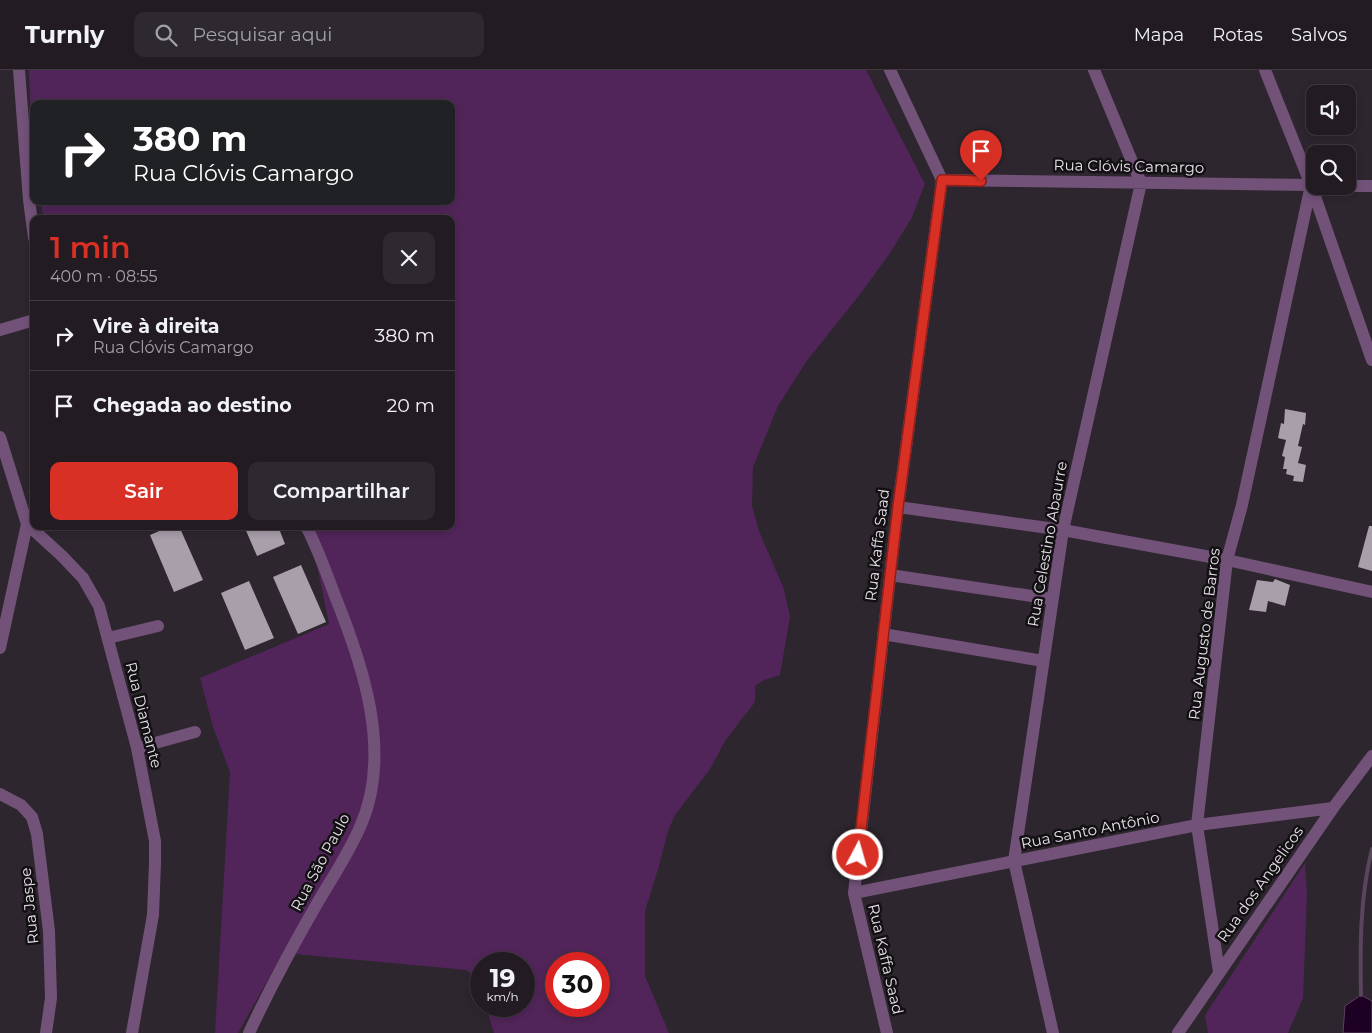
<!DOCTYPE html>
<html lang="pt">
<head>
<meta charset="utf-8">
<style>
	body { margin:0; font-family:Montserrat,sans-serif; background:#2e292f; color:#f1f3f6; height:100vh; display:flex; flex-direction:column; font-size:19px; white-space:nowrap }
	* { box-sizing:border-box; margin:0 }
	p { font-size:16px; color:#a2a1a5 }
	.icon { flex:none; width:28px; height:28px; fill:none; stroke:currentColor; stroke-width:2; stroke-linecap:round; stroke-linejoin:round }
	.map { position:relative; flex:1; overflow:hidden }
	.details { position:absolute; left:30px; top:145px; width:425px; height:315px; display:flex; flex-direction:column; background:#221c22; border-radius:10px; box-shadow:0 2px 8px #0003,0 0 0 1px #3f3a40 }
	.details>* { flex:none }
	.hud { position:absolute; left:30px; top:30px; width:425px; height:105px; border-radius:10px; box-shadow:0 2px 8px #0003,0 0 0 1px #3f3a40; background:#202124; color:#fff; overflow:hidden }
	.buttons { position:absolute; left:1306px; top:15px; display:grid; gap:10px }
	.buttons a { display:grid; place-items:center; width:50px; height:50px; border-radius:10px; background:#221c22; box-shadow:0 2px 8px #0003,0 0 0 1px #3f3a40; font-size:25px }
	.speed { position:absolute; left:470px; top:882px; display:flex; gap:10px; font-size:25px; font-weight:700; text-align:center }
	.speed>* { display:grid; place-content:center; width:65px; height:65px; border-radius:50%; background:#221c22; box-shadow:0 2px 8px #0003,0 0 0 1px #3f3a40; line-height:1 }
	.speed small { font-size:12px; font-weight:400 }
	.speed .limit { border:8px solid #d22; background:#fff; color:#111 }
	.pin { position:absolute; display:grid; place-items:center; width:42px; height:42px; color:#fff; margin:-51px -21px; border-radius:50% 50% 50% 0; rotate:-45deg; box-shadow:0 0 5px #0007 }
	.pin .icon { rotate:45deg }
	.me { position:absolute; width:55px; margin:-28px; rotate:6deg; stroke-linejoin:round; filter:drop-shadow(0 0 4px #0008) }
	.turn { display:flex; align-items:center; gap:18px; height:105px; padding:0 20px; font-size:22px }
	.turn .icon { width:65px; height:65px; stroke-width:2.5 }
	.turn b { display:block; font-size:35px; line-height:42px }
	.round { display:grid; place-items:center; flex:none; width:52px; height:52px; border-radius:10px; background:#2e292f }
	.summary { display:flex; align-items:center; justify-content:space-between; height:85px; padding:0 20px }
	h1 { font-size:30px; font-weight:600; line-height:38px; color:#d93025 }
	.button { display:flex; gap:10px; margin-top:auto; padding:10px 20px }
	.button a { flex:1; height:58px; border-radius:10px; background:#d93025; color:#fff; font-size:20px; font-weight:600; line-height:58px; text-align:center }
	.button a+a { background:#2e292f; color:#f1f3f6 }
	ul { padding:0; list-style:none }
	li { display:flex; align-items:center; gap:15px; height:70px; padding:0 20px; border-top:1px solid #3f3a40 }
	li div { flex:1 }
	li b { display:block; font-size:19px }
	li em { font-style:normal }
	header { display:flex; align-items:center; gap:30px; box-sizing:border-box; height:70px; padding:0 25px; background:#221c22; border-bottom:1px solid #3f3a40 }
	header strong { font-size:24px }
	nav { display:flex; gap:28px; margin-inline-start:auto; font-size:18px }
	.search { width:350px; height:45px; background:#2e292f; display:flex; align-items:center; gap:12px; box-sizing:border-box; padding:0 18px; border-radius:10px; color:#a2a1a5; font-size:19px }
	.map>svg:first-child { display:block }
	.green { fill:#512559; fill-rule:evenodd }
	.water { fill:#1d0023; stroke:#5a445e }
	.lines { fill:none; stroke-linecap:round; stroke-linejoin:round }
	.stream { stroke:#5a445e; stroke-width:4 }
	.building { fill:#a89faa }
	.minor { stroke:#735279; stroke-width:12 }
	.route-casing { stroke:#8d1f18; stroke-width:12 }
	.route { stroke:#d93025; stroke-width:9 }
	.labels { text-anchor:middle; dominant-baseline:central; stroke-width:5; stroke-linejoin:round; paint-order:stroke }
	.street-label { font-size:15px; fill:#e7e2e8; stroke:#131014 }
</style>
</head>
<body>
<header>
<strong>Turnly</strong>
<div class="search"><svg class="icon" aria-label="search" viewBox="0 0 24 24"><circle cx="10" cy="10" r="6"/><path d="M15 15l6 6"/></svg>Pesquisar aqui</div>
<nav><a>Mapa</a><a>Rotas</a><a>Salvos</a></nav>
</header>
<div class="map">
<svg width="1372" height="963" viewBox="0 0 1372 963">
	<rect width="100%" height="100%" fill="#2d262e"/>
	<!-- green -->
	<path class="green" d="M 29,0 L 866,0 L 925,114 L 911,149 L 890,183 L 861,223 L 806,292 L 778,336 L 753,397 L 752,436 L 759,461 L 784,519 L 790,547 L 780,605 L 764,610 L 755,616 L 755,632 L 725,671 L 710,699 L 675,745 L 668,761 L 659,796 L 645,841 L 645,906 L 669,963 L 494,963 L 489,947 L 488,936 L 524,936 L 524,894 L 481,894 L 481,914 L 467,900 L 283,883 L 238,963 L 215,963 L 230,702 L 213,657 L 200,608 L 329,554 L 309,456 L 451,456 L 451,149 L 44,149 L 40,131 L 451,131 L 451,34 L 34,34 L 34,99 L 32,89 ZM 556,894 L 599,894 L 599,936 L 556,936 Z
		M 1305,793 L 1307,824 L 1303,928 L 1288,963 L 1208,963 L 1205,945 Z"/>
	<!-- water -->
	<path class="water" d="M 1361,925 L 1372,931 L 1372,963 L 1343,963 L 1345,936 Z"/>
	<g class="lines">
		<!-- stream -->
		<path class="stream" d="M 1361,925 C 1360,875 1360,827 1372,779"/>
	</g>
	<!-- building -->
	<path class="building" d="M 1285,339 L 1306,343 L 1305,355 L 1303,354 L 1298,376 L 1302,377 L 1298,393 L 1306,395 L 1303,412 L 1293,411 L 1294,406 L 1286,404 L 1287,399 L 1283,399 L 1285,387 L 1282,386 L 1286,370 L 1278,368 L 1281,353 L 1284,354 Z
		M 171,456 L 179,456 L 203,510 L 174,522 L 150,465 Z
		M 244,456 L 278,456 L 285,474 L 257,486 Z
		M 1369,456 L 1372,456 L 1372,501 L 1358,497 Z
		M 301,495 L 326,552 L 298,564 L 273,507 Z
		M 1275,509 L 1290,515 L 1285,536 L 1268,531 L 1266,542 L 1249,540 L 1257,510 L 1273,512 Z
		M 249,511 L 274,568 L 245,580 L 221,523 Z"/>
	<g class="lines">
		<!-- minor -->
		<path class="minor" d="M 19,0 L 29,130 L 34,168
			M 1265,0 L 1311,115 L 1372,290
			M 942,110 L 1315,115
			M 1348,116 L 1372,116
			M 0,260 L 34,250
			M 0,367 L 27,454 L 62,486 L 83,508 L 99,536 L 137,678 L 155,771 L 155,793 L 153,845 L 132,963
			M 898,437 L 1063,460 L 1227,490 L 1372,522
			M 890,505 L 1052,529
			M 883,564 L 1043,591
			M 108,568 L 158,556
			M 0,578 L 27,454
			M 137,678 L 195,662
			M 0,724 L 21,735 L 32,747 L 37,764 L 49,861 L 51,928 L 46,963
			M 854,823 L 1197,755 L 1333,738
			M 1219,902 L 1197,755 L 1227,490 L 1242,435 L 1311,115
			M 249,963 C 270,918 293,875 318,832 C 332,808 349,783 360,757 C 393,684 363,595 335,526 C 326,502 318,479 306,456
			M 887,963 L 854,823 L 898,437 L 942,110 L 890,0
			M 1053,963 L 1014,791 L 1063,460 L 1141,113 L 1094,0
			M 1178,963 L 1333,738 L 1372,686"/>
	</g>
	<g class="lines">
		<!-- route casing -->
		<g class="route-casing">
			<path id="route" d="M 858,785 L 898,437 L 942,110 L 981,111"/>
		</g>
		<!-- route -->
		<use href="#route" class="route"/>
	</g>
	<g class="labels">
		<!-- street labels -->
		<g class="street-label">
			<text transform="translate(1129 96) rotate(1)">Rua Clóvis Camargo</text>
			<text transform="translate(1047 474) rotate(-80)">Rua Celestino Abaurre</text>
			<text transform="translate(877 475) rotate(-83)">Rua Kaffa Saad</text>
			<text transform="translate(1204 564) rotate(-83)">Rua Augusto de Barros</text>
			<text transform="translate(144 645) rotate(76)">Rua Diamante</text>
			<text transform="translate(1090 760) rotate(-11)">Rua Santo Antônio</text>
			<text transform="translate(320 792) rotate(-62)">Rua São Paulo</text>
			<text transform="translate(1260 814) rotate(-55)">Rua dos Angelicos</text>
			<text transform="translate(29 836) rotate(-96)">Rua Jaspe</text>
			<text transform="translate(886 889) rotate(77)">Rua Kaffa Saad</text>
		</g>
	</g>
</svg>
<div class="buttons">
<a><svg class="icon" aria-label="sound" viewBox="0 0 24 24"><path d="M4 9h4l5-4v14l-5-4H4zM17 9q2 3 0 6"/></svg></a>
<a><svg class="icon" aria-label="search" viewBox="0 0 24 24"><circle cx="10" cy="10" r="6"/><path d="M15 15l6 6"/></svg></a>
</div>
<div class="speed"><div>19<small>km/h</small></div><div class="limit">30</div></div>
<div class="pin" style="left:981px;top:111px;background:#d93025"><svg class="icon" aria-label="arrive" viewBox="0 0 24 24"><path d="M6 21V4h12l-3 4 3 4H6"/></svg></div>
<svg class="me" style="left:858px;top:785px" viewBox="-20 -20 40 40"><circle r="17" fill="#d93025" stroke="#fff" stroke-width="3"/><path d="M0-11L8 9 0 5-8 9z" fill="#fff"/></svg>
<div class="hud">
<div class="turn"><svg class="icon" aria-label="right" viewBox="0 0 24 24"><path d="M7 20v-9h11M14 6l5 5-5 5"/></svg><div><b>380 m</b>Rua Clóvis Camargo</div></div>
</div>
<section class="details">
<div class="summary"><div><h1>1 min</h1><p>400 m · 08:55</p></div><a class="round"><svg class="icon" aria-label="close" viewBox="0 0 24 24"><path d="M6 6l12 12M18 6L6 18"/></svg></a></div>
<ul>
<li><svg class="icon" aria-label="right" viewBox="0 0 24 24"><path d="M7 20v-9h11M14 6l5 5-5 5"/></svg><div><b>Vire à direita</b><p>Rua Clóvis Camargo</p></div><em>380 m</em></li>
<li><svg class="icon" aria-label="arrive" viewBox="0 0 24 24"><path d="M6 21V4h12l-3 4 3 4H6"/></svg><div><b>Chegada ao destino</b></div><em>20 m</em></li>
</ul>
<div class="button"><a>Sair</a><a>Compartilhar</a></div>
</section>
</div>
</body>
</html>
